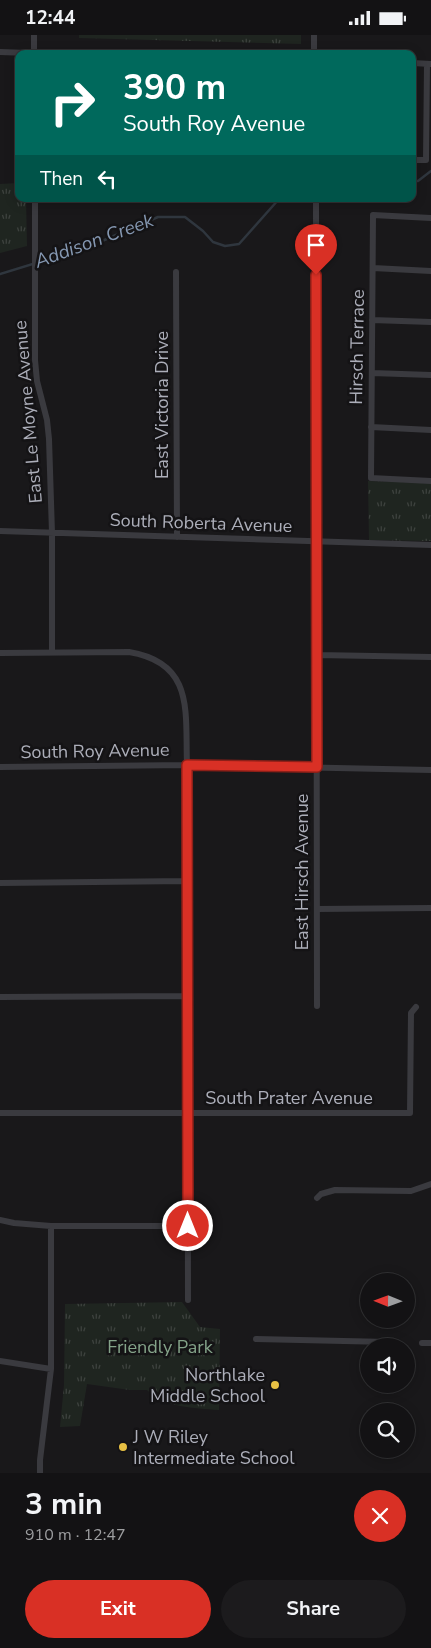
<!DOCTYPE html>
<html lang="en">
<head>
<meta charset="utf-8">
<style>
	body { margin:0; font-family:"Nunito Sans",sans-serif; background:#1c1b1d; color:#f1f3f6; height:100vh; display:flex; flex-direction:column; font-size:19px; white-space:nowrap }
	* { box-sizing:border-box; margin:0 }
	p { font-size:16px; color:#9d9ea0 }
	.icon { flex:none; width:28px; height:28px; fill:none; stroke:currentColor; stroke-width:2; stroke-linecap:round; stroke-linejoin:round }
	.map { position:relative; height:1438px; overflow:hidden }
	.side { display:flex; flex-direction:column; background:#131214; flex:1 }
	.side>* { flex:none }
	.hud { position:absolute; left:15px; top:15px; width:401px; height:152px; border-radius:10px; box-shadow:0 2px 12px #0003,0 0 0 1px #323234; background:#00695c; color:#fff; overflow:hidden }
	.needle { width:32px; rotate:271deg }
	.controls { position:absolute; left:360px; top:1238px; display:grid; gap:10px }
	.controls a { display:grid; place-items:center; width:55px; height:55px; border-radius:50%; background:#131214; box-shadow:0 2px 12px #0003,0 0 0 1px #323234; font-size:25px }
	.pin { position:absolute; display:grid; place-items:center; width:42px; height:42px; color:#fff; margin:-51px -21px; border-radius:50% 50% 50% 0; rotate:-45deg; box-shadow:0 0 5px #0007 }
	.pin .icon { rotate:45deg }
	.me { position:absolute; width:55px; margin:-28px; rotate:0deg; stroke-linejoin:round; filter:drop-shadow(0 0 4px #0008) }
	.turn { display:flex; align-items:center; gap:18px; height:105px; padding:0 25px; font-size:22px }
	.turn .icon { width:65px; height:65px; stroke-width:2.5 }
	.turn b { display:block; font-size:35px; line-height:42px }
	.then { display:flex; align-items:center; height:48px; padding:0 25px; background:#0003; gap:10px; font-size:19px }
	.round { display:grid; place-items:center; flex:none; width:52px; height:52px; border-radius:26px; background:#1c1b1d }
	.overview { display:flex; align-items:center; justify-content:space-between; height:85px; padding:0 25px }
	h1 { font-size:30px; font-weight:700; line-height:38px }
	.cta { display:flex; gap:10px; margin-top:auto; padding:10px 25px }
	.cta a { flex:1; height:58px; border-radius:30px; background:#d93025; color:#fff; font-size:20px; font-weight:700; line-height:58px; text-align:center }
	.cta a+a { background:#1c1b1d; color:#f1f3f6 }
	.status { display:flex; justify-content:space-between; align-items:center; height:35px; padding:0 25px; background:#131214; direction:ltr }
	.status svg { height:14px; fill:currentColor }
	.map>svg:first-child { display:block }
	.park { fill:url(#park-tufts) }
	.lines { fill:none; stroke-linecap:round; stroke-linejoin:round }
	.stream { stroke:#2f363e; stroke-width:2.5 }
	.street { stroke:#3a3a3f; stroke-width:6 }
	.route-casing { stroke:#8d1f18; stroke-width:12 }
	.route { stroke:#d93025; stroke-width:9 }
	.poi-dot { fill:#e7c044; stroke:#141315; stroke-width:2 }
	.labels { text-anchor:middle; dominant-baseline:central; stroke-width:5; stroke-linejoin:round; paint-order:stroke }
	.street-label { font-size:18px; fill:#acaeb9; stroke:#141315 }
	.park-label { font-size:18px; fill:#84a389; stroke:#141315 }
	.poi-label { font-size:18px; fill:#acaeb9; stroke:#141315; text-anchor:end }
	.water-label { font-size:19px; font-style:italic; fill:#8598b2; stroke:#141315 }
</style>
</head>
<body>
<div class="status"><b>12:44</b><svg viewBox="0 0 49 12"><path d="M0 12V9h3v3zM5 12V6h3v6zM10 12V3h3v9zM15 12V0h3v12zM26 1h20v11H26zM47 4h2v5h-2z"/></svg></div>
<div class="map">
<svg width="431" height="1438" viewBox="0 0 431 1438">
	<defs>
		<pattern id="park-tufts" width="24" height="20" patternUnits="userSpaceOnUse" patternTransform="scale(1.25)"><rect width="24" height="20" fill="#1f2520"/><path d="M3 7l-1-3M5 7V3M7 7l1-3M15 17l-1-3M17 17v-4M19 17l1-3" fill="none" stroke="#3d423e"/></pattern>
	</defs>
	<rect width="100%" height="100%" fill="#19181a"/>
	<!-- park -->
	<path class="park" d="M 79,0 L 301,0 L 301,9 L 79,3 Z
		M 19,148 L 19,164 L 26,164 L 27,211 L 0,218 L 0,149 Z
		M 368,446 L 431,448 L 431,506 L 369,505 Z
		M 182,1267 L 200,1292 L 220,1294 L 219,1375 C 194,1373 166,1373 147,1355 L 130,1355 L 87,1349 L 80,1391 L 60,1392 L 64,1350 L 65,1269 Z"/>
	<g class="lines">
		<!-- stream -->
		<path class="stream" d="M 412,146 L 418,146 L 431,136
			M 0,239 L 88,212 L 158,182 L 185,182 L 203,196 L 213,207 L 225,211 L 239,209 L 279,164"/>
		<!-- street -->
		<path class="street" d="M 34,0 L 34,19
			M 314,0 L 314,19
			M 0,17 L 58,19
			M 412,28 L 431,29
			M 412,125 L 426,125 L 427,29
			M 35,164 L 35,325 L 37,346 L 47,385 L 49,404 L 52,498 L 52,617
			M 316,164 L 317,971
			M 431,183 L 373,180 L 371,443 L 431,446
			M 373,233 L 431,236
			M 176,237 L 177,502
			M 372,285 L 431,287
			M 372,338 L 431,340
			M 371,392 L 431,395
			M 0,496 L 431,510
			M 0,618 L 129,617 C 195,628 185,677 187,730 L 188,1265
			M 317,620 L 431,622
			M 0,732 L 187,730 L 431,735
			M 0,848 L 187,846
			M 317,874 L 431,873
			M 0,962 L 187,961
			M 0,1078 L 410,1078 L 411,978 L 416,972
			M 317,1163 L 321,1159 L 335,1155 L 411,1156 L 431,1149
			M 0,1185 L 14,1188 L 51,1191 L 188,1191
			M 256,1304 L 388,1307
			M 422,1308 L 431,1308
			M 0,1326 L 51,1334
			M 40,1438 L 40,1425 L 51,1334 L 51,1191"/>
	</g>
	<g class="lines">
		<!-- route casing -->
		<g class="route-casing">
			<path id="route" d="M 188,1191 L 187,730 L 317,732 L 316,240"/>
		</g>
		<!-- route -->
		<use href="#route" class="route"/>
	</g>
	<!-- markers -->
	<g class="poi-dot">
		<circle cx="275" cy="1350" r="5"/>
		<circle cx="123" cy="1412" r="5"/>
	</g>
	<g class="labels">
		<!-- street labels -->
		<g class="street-label">
			<text transform="translate(357 312) rotate(-89)">Hirsch Terrace</text>
			<text transform="translate(162 370) rotate(-90)">East Victoria Drive</text>
			<text transform="translate(28 377) rotate(-95)">East Le Moyne Avenue</text>
			<text transform="translate(201 488) rotate(2)">South Roberta Avenue</text>
			<text transform="translate(95 716) rotate(-1)">South Roy Avenue</text>
			<text transform="translate(302 837) rotate(-90)">East Hirsch Avenue</text>
			<text x="289" y="1063">South Prater Avenue</text>
		</g>
		<!-- park labels -->
		<g class="park-label">
			<text x="160" y="1312">Friendly Park</text>
		</g>
		<!-- poi labels -->
		<g class="poi-label">
			<text x="265" y="1340">Northlake<tspan x="265" dy="21">Middle School</tspan></text>
			<text x="133" y="1402" text-anchor="start">J W Riley<tspan x="133" dy="21">Intermediate School</tspan></text>
		</g>
		<!-- water labels -->
		<g class="water-label">
			<text transform="translate(94 206) rotate(-20)">Addison Creek</text>
		</g>
	</g>
</svg>
<div class="controls">
<a><svg class="needle" viewBox="-14 -14 28 28"><path d="M0-13l5 13h-10z" fill="#e53935"/><path d="M0 13l5-13h-10z" fill="#9d9ea0"/></svg></a>
<a><svg class="icon" aria-label="sound" viewBox="0 0 24 24"><path d="M4 9h4l5-4v14l-5-4H4zM17 9q2 3 0 6"/></svg></a>
<a><svg class="icon" aria-label="search" viewBox="0 0 24 24"><circle cx="10" cy="10" r="6"/><path d="M15 15l6 6"/></svg></a>
</div>
<div class="pin" style="left:316px;top:240px;background:#d93025"><svg class="icon" aria-label="arrive" viewBox="0 0 24 24"><path d="M6 21V4h12l-3 4 3 4H6"/></svg></div>
<svg class="me" style="left:188px;top:1191px" viewBox="-20 -20 40 40"><circle r="17" fill="#d93025" stroke="#fff" stroke-width="3"/><path d="M0-11L8 9 0 5-8 9z" fill="#fff"/></svg>
<div class="hud">
<div class="turn"><svg class="icon" aria-label="right" viewBox="0 0 24 24"><path d="M7 20v-9h11M14 6l5 5-5 5"/></svg><div><b>390 m</b>South Roy Avenue</div></div>
<div class="then">Then<svg class="icon" aria-label="left" viewBox="0 0 24 24"><path d="M17 20v-9H6M10 6l-5 5 5 5"/></svg></div>
</div>
</div>
<section class="side">
<div class="overview"><div><h1>3 min</h1><p>910 m · 12:47</p></div><a class="round" style="background:#d93025;color:#fff"><svg class="icon" aria-label="close" viewBox="0 0 24 24"><path d="M6 6l12 12M18 6L6 18"/></svg></a></div>
<div class="cta"><a>Exit</a><a>Share</a></div>
</section>
</body>
</html>
